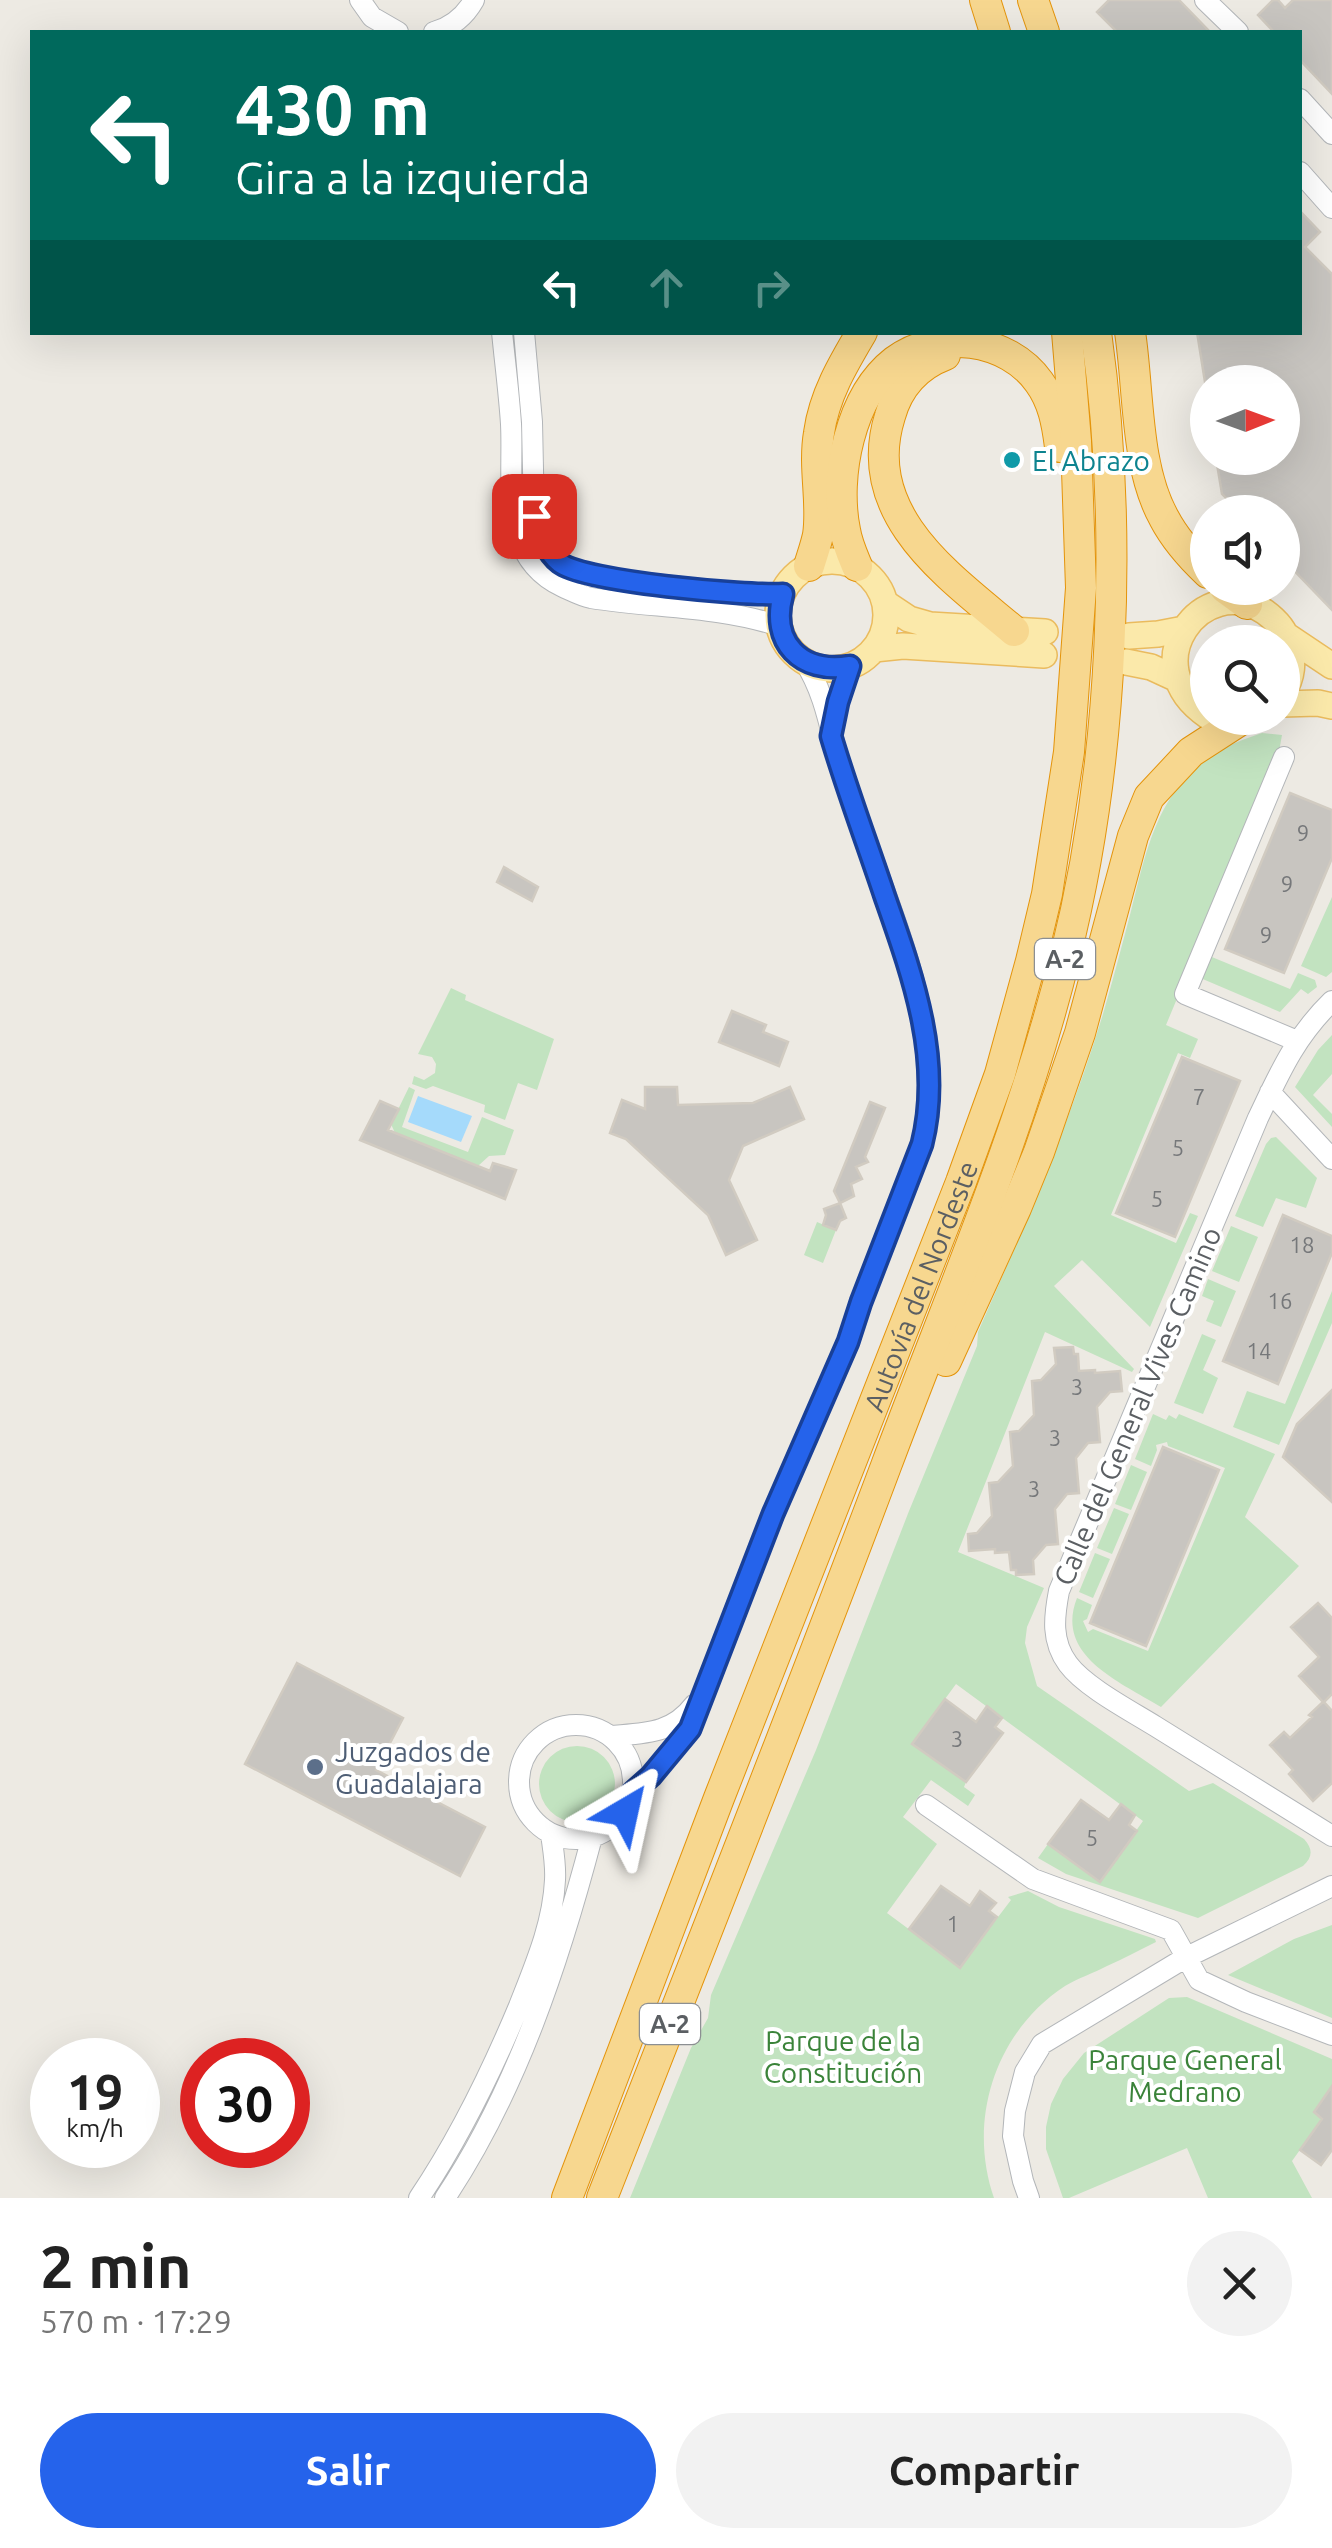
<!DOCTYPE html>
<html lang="es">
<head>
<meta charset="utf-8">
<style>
	body { margin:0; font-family:Ubuntu,sans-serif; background:#f2f2f2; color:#222; height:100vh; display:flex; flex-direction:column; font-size:38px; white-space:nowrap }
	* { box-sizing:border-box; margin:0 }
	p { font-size:32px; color:#767676 }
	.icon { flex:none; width:55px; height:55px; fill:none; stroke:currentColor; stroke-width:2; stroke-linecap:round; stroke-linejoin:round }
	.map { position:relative; height:2198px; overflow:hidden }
	.sheet { display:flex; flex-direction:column; background:#fff; flex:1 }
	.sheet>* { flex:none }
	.top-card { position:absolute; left:30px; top:30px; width:1272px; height:305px; border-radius:0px; box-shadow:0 10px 40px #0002; background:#00695c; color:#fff; overflow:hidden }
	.needle { width:65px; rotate:89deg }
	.buttons { position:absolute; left:1190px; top:365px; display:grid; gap:20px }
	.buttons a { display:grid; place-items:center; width:110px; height:110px; border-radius:50%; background:#fff; box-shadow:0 10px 40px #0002; font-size:50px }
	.speed { position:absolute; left:30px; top:2038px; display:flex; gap:20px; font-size:50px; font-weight:700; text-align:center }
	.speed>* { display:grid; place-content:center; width:130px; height:130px; border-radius:50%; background:#fff; box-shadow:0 10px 40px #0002; line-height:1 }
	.speed small { font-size:25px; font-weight:400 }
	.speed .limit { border:15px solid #d22; background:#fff; color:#111 }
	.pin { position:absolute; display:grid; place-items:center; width:85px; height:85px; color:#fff; margin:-42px; border-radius:20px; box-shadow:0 5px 15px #0006 }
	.me { position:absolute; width:110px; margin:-55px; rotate:36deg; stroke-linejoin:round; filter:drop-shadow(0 0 8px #0008) }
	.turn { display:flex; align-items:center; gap:35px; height:210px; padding:0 40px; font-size:45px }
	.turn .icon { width:130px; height:130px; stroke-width:2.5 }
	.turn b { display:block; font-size:70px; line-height:85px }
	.lanes { display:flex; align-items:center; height:95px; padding:0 40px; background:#0003; justify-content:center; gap:50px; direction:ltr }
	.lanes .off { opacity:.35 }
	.round { display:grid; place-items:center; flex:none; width:105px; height:105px; border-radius:52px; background:#f2f2f2 }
	.headline { display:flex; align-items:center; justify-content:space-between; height:170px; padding:0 40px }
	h1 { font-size:60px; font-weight:600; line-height:75px }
	.button { display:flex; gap:20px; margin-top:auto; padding:20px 40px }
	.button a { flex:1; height:115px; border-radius:60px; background:#2563eb; color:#fff; font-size:40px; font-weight:600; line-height:115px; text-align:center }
	.button a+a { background:#f2f2f2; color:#222 }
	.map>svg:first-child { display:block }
	.green { fill:#c2e3c0 }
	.water { fill:#a5dafb }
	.building { fill:#c8c5c0; stroke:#d1cbc1; stroke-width:2.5 }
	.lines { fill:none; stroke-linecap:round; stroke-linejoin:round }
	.minor-casing { stroke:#b3b6b9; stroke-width:22 }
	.major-casing { stroke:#eabb5e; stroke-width:28 }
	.highway-casing { stroke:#e4940b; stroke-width:32 }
	.minor { stroke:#fff; stroke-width:20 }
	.major { stroke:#fbe9aa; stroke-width:25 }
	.highway { stroke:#f7d78f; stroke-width:30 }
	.route-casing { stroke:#184099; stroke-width:25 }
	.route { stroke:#2563eb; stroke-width:18 }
	.culture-dot { fill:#0f9aa8; stroke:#fff; stroke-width:4 }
	.service-dot { fill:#5c6f8a; stroke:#fff; stroke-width:4 }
	.labels { text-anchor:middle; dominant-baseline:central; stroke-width:8; stroke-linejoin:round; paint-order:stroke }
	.number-label { font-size:22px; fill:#76787a }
	.shield { fill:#fff; stroke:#8c8f92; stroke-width:2.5 }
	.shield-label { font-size:25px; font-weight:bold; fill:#5b5f63 }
	.culture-label { font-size:28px; fill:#0d838f; stroke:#fff; text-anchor:start }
	.street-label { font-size:28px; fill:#5b5f63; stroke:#fff }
	.service-label { font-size:28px; fill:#4e5e75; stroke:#fff; text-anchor:start }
	.park-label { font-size:28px; fill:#3a8339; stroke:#fff }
</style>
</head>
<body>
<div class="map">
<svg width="1332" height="2198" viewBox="0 0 1332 2198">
	<rect width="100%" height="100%" fill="#edeae3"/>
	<!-- green -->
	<path class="green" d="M 1262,733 L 1282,735 L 1278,757 L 1166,1025 L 1198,1039 L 1190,1058 L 1178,1053 L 1111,1215 L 1176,1243 L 1190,1213 L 1198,1216 L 1150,1327 L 1082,1260 L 1054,1286 L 1134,1369 L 1132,1372 L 1045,1332 L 958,1552 L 1044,1588 L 1027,1627 L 1025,1643 L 1037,1686 L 1189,1791 L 1213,1783 L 1304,1839 C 1313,1849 1313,1857 1303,1866 L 1198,1918 L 1066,1874 L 1038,1858 L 1048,1844 L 1100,1881 L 1143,1821 L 956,1684 L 912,1744 L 966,1782 L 964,1787 L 975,1795 L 968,1806 L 931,1780 L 903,1817 L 937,1844 L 887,1913 L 960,1967 L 1011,1900 L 1008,1897 L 1028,1891 L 1059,1907 L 1155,1939 L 1156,1942 C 1139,1950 1123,1959 1107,1966 C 1094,1973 1078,1978 1065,1986 C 995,2032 967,2120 994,2198 L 630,2198 L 691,2048 L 708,2018 L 711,1995 L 816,1750 L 909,1511 L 977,1346 L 978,1332 C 1024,1227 1070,1123 1103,1014 C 1113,980 1122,945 1131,911 C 1141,872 1149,831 1171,797 C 1197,757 1219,748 1262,733 Z
		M 1332,897 L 1332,972 L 1326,977 L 1301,966 Z
		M 1207,955 L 1290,989 L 1298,973 L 1315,980 L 1317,987 L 1308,994 L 1301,989 L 1280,1012 L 1198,977 Z
		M 451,988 L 466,995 L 465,1000 L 554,1039 L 537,1090 L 518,1083 L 505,1120 L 484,1112 L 485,1105 L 433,1086 L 426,1089 L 412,1084 L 414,1076 L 424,1080 L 435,1073 L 436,1064 L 432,1057 L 418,1054 Z
		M 1332,1035 L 1332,1074 L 1313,1095 L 1332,1114 L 1332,1127 L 1295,1087 L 1318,1050 Z
		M 409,1087 L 415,1090 L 402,1127 L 468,1152 L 482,1117 L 514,1130 L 505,1155 L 489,1156 L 478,1166 L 395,1133 L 391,1124 Z
		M 1276,1137 L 1317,1178 L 1306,1208 L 1276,1198 L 1263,1227 L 1235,1216 L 1266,1144 L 1271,1138 Z
		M 817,1222 L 836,1230 L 823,1263 L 804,1255 Z
		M 1231,1226 L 1258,1237 L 1239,1282 L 1212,1271 Z
		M 1208,1279 L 1236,1291 L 1221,1327 L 1206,1321 L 1214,1301 L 1202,1296 Z
		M 1332,1291 L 1332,1323 L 1279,1445 L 1233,1427 L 1247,1391 L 1285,1404 Z
		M 1202,1334 L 1216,1340 L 1203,1370 L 1218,1378 L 1203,1414 L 1174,1403 Z
		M 1153,1414 L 1166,1420 L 1169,1415 L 1176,1419 L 1179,1414 L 1275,1454 L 1245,1517 L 1299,1566 L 1161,1707 C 1121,1682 1054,1656 1077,1598 L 1092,1605 L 1087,1619 L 1083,1621 L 1088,1632 L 1093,1629 L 1148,1651 L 1225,1468 L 1168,1446 L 1167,1442 L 1156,1445 L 1157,1450 L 1151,1466 L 1135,1459 Z
		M 1131,1465 L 1147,1472 L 1131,1510 L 1115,1504 Z
		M 1114,1508 L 1129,1514 L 1112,1554 L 1097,1548 Z
		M 1095,1553 L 1110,1559 L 1093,1598 L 1079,1592 Z
		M539 1784a38 38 0 1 1 76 0a38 38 0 1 1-76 0Z
		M 1332,1925 L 1332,2018 L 1228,1975 L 1294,1939 Z
		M 1187,1997 L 1332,2059 L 1332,2085 L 1314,2111 L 1322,2119 L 1292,2161 L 1312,2198 L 1208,2198 L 1187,2148 L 1069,2198 L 1063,2198 L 1046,2149 L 1046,2127 L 1051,2104 L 1063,2079 L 1084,2053 L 1169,1998 Z"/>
	<!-- water -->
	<path class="water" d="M 418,1096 L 472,1116 L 461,1142 L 408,1122 Z"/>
	<!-- building -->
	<path class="building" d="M 1109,0 L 1179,0 L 1210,32 L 1117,32 L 1097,12 Z
		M 1273,0 L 1278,0 L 1285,8 L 1293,0 L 1332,0 L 1332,94 L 1300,60 L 1300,32 L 1274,32 L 1258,15 Z
		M 1300,211 L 1320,232 L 1305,247 L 1332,274 L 1332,610 L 1282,558 L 1282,512 L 1240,512 L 1222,494 L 1216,458 L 1282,458 L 1282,382 L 1205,382 L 1197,332 L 1300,332 Z
		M 1290,793 L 1332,810 L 1332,858 L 1284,973 L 1225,949 Z
		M 504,867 L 538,887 L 532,901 L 497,882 Z
		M 732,1011 L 766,1025 L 763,1032 L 788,1042 L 779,1066 L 719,1042 Z
		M 1182,1057 L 1240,1081 L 1175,1237 L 1116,1213 Z
		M 645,1087 L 677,1087 L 678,1105 L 753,1103 L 790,1087 L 804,1119 L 743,1146 L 729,1180 L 757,1240 L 726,1255 L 708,1215 L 626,1139 L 610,1133 L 622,1100 L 645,1109 Z
		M 380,1101 L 399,1109 L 388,1130 L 490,1171 L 493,1163 L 516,1170 L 505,1199 L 360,1140 Z
		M 870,1102 L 885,1108 L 865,1157 L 868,1162 L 856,1167 L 862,1179 L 851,1184 L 854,1196 L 840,1203 L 834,1191 Z
		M 840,1203 L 846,1218 L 840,1221 L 836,1230 L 823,1225 L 826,1215 L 824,1209 Z
		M 1283,1215 L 1332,1236 L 1332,1253 L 1278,1384 L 1223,1361 Z
		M 1073,1347 L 1074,1354 L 1078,1354 L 1079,1371 L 1095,1370 L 1095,1373 L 1120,1371 L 1122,1391 L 1110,1392 L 1097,1407 L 1100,1442 L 1088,1443 L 1076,1458 L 1079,1493 L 1067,1494 L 1055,1509 L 1058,1544 L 1046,1545 L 1033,1560 L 1034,1574 L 1016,1575 L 1016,1570 L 1011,1570 L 1009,1552 L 995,1553 L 995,1549 L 969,1551 L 968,1534 L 977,1533 L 992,1516 L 989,1483 L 998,1482 L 1013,1466 L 1010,1432 L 1019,1431 L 1034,1415 L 1032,1381 L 1041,1380 L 1056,1364 L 1054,1348 Z
		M 1332,1390 L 1332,1502 L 1283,1457 L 1297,1424 Z
		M 1163,1447 L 1219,1470 L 1146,1646 L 1090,1623 Z
		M 1318,1603 L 1332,1618 L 1332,1694 L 1324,1702 L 1332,1711 L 1332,1783 L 1313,1801 L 1289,1774 L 1293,1770 L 1270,1745 L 1284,1732 L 1290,1738 L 1312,1717 L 1309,1715 L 1323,1702 L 1299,1676 L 1319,1657 L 1291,1627 Z
		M 297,1663 L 403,1718 L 376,1770 L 485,1827 L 460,1876 L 245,1764 Z
		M 945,1699 L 976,1722 L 987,1706 L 1002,1718 L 995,1727 L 1003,1733 L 966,1782 L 912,1744 Z
		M 1081,1800 L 1109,1820 L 1121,1804 L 1135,1815 L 1129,1825 L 1137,1831 L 1100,1882 L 1048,1844 Z
		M 941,1886 L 970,1906 L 980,1891 L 996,1903 L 989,1911 L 997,1917 L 960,1968 L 909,1929 Z
		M 1332,2086 L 1332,2150 L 1321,2165 L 1300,2150 L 1322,2119 L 1314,2112 Z"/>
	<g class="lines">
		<!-- minor casing -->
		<g class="minor-casing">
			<path id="minor" d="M 360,0 L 372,17 L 398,32
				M 1205,0 L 1238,32
				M 434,32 C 452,27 465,16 474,0
				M 1300,99 L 1332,134
				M 1300,172 L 1332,208
				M 502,332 C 505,363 509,393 511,424 C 514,482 498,557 563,587 C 572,591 581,596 591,598 C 654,608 719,606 779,626
				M 524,332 L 532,422 L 534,516 L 542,539 L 559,563 L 591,577 L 744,594 L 783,593
				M 834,724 L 838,702 L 849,666
				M 1284,757 L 1185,994 L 1297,1041
				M 1332,1001 C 1295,1037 1280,1072 1258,1118 L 1059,1591 C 1054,1617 1051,1641 1068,1664 C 1085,1687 1131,1711 1155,1726 C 1214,1763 1273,1799 1332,1836
				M 1270,1092 L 1332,1159
				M519 1782a57 57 0 1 1 114 0a57 57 0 1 1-114 0Z
				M 611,1736 C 645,1733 672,1734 694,1705
				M 632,1793 L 651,1776 L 690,1729 L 773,1514 L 849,1342 L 861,1302 L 922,1144 C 952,1025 879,889 843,776 C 831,737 827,696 804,661
				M 926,1805 L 1033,1879 L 1171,1930 L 1199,1980 L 1246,2002 L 1332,2035
				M 419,2198 C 460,2137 491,2073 519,2006 C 535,1965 553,1924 555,1880 C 556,1864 553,1849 551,1834
				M 445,2198 C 517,2090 559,1962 592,1837
				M 1029,2198 L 1023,2181 L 1013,2136 L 1015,2111 L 1025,2072 L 1042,2044 L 1185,1958 L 1332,1886"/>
		</g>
		<!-- major casing -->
		<g class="major-casing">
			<path id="major" d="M778 615a54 54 0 1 1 108 0a54 54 0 1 1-108 0Z
				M 885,603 L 909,619 L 930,625 L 1045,632
				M 1129,636 L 1158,634 L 1184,629
				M 1287,636 L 1332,666
				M 874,649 L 903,646 L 1044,655
				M 1126,662 L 1151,667 L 1177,679
				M 1282,704 L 1318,703 L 1332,706
				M 1208,716 C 1132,665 1203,570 1265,612 C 1276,620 1285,630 1288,642 C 1294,662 1293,677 1282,694"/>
		</g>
		<!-- highway casing -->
		<g class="highway-casing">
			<g id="highway">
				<path d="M 985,0 L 995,32"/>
				<path d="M 1033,0 L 1044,32"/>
				<path d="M 1130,332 C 1139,390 1135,466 1164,518 C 1175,539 1191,557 1208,573"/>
				<path d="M 945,355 C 916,366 898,387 890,416 C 859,515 949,576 1014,631"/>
				<path d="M 809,566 C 812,556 816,545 818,535 C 823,503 813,468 819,433 C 824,396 843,364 862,332"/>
				<path d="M 857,566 C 852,554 847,543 845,530 C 834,476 850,396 895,361 C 938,329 1008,338 1039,382 C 1053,401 1057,423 1060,447"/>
				<path d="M 1225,588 L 1247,604"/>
				<path d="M 946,1361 L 1016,1208 L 1039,1152 L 1080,1033 L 1133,836 L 1149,797 L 1191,752 L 1239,721"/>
				<path id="s1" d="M 567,2198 L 719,1798 L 961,1182 L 1000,1074 L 1031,961 L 1047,894 L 1069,752 L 1081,588 L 1076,441 L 1067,332"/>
				<path d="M 602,2198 C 698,1954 794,1711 886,1466 C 949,1298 1022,1131 1065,957 C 1114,762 1124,531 1096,332"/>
			</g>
		</g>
		<!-- minor -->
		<use href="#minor" class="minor"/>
		<!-- major -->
		<use href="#major" class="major"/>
		<!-- highway -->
		<use href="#highway" class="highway"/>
	</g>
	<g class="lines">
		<!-- route casing -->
		<g class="route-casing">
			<path id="route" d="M 534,516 C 539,532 546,552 560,563 C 585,582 747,596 783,594 C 770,642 800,674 850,666 L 838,702 L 831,736 C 847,790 867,843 885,897 C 913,977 943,1060 922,1144 L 861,1302 L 848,1342 L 773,1514 L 690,1729 L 651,1776 L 632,1793 L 625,1812"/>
		</g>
		<!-- route -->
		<use href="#route" class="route"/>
	</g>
	<!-- markers -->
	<circle class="culture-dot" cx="1012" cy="460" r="10"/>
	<circle class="service-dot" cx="315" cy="1767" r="10"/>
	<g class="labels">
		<!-- number labels -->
		<g class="number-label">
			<text x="1303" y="832">9</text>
			<text x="1287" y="883">9</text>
			<text x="1266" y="934">9</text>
			<text x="1199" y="1096">7</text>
			<text x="1178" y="1147">5</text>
			<text x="1157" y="1198">5</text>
			<text x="1302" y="1244">18</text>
			<text x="1280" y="1300">16</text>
			<text x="1259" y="1350">14</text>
			<text x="1077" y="1386">3</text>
			<text x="1055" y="1437">3</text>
			<text x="1034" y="1488">3</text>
			<text x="957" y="1738">3</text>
			<text x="1092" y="1837">5</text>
			<text x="953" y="1923">1</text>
		</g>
		<!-- shield labels -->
		<g class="shield">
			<rect x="1035" y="939" width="60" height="40" rx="8"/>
			<rect x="640" y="2004" width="60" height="40" rx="8"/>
		</g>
		<g class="shield-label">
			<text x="1065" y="959">A-2</text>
			<text x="670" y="2024">A-2</text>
		</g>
		<!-- culture labels -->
		<g class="culture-label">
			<text x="1032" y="460">El Abrazo</text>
		</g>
		<!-- street labels -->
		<g class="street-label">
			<text stroke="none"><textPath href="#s1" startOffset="978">Autovía del Nordeste</textPath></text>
			<text transform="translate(1137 1406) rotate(-67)">Calle del General Vives Camino</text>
		</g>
		<!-- service labels -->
		<g class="service-label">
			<text x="335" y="1751">Juzgados de<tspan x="335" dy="32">Guadalajara</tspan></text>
		</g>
		<!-- park labels -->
		<g class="park-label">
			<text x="843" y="2040">Parque de la<tspan x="843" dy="32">Constitución</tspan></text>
			<text x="1185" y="2059">Parque General<tspan x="1185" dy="32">Medrano</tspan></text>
		</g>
	</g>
</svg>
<div class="buttons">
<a><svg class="needle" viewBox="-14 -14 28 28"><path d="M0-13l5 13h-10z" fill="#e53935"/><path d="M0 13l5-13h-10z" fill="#767676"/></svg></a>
<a><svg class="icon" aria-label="sound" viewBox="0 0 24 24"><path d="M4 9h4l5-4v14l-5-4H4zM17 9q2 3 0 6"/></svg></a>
<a><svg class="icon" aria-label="search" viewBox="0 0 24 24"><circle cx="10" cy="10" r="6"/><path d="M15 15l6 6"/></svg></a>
</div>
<div class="speed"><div>19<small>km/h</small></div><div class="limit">30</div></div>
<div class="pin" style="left:534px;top:516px;background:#d93025"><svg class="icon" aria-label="arrive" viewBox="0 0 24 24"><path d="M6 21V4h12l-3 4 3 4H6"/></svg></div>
<svg class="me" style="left:625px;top:1812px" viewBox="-20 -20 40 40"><path d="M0-17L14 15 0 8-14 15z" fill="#2563eb" stroke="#fff" stroke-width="4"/></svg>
<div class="top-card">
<div class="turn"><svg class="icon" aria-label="left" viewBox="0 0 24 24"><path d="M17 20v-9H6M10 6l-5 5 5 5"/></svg><div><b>430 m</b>Gira a la izquierda</div></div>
<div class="lanes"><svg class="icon" aria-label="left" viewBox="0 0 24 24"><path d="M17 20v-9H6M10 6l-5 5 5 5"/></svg><svg class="icon off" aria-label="ahead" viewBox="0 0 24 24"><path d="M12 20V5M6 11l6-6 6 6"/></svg><svg class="icon off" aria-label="right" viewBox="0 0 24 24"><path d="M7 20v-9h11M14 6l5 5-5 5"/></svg></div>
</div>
</div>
<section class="sheet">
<div class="headline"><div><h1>2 min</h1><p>570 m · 17:29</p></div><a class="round"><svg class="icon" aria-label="close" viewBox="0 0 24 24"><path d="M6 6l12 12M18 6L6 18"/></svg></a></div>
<div class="button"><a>Salir</a><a>Compartir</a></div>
</section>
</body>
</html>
